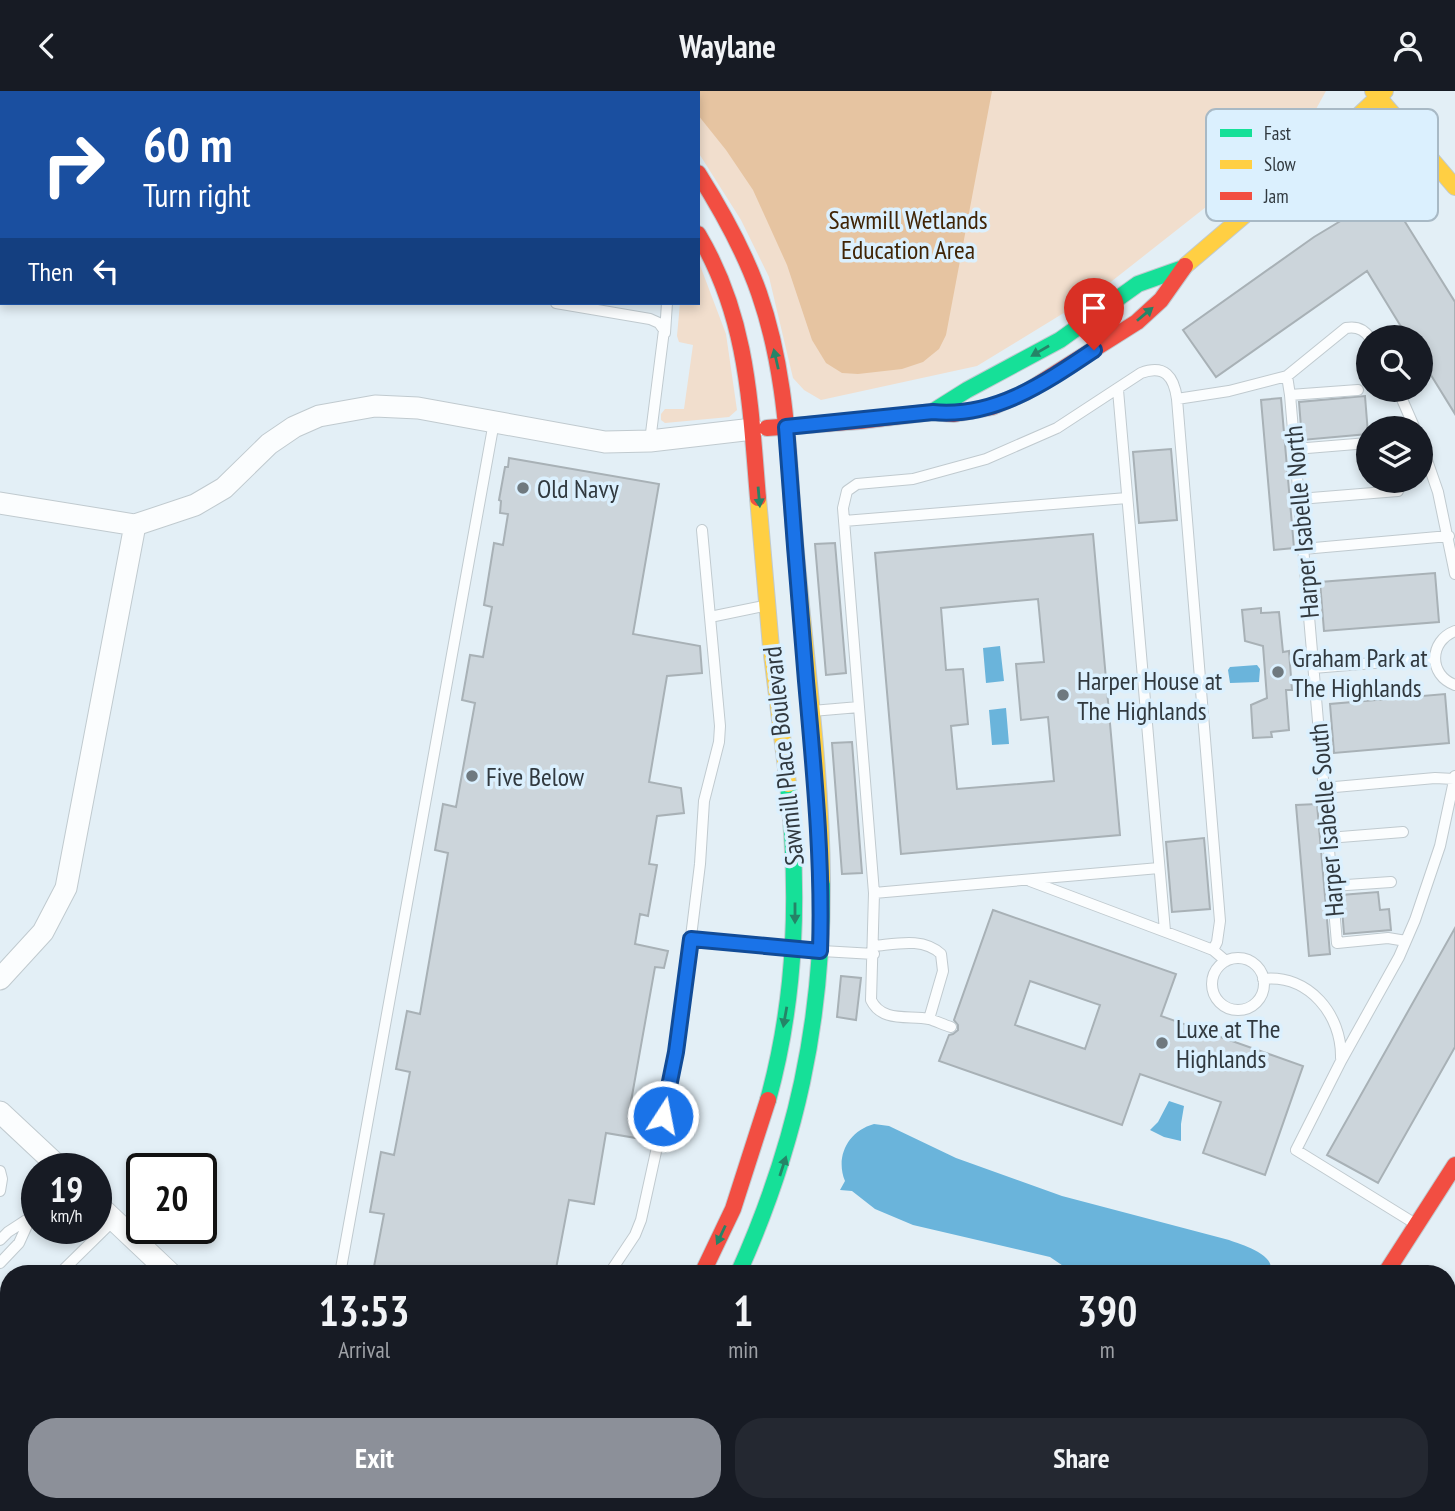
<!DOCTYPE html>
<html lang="en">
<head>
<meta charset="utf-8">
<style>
	body { margin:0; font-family:"PT Sans Narrow",sans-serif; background:#242831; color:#f1f3f6; height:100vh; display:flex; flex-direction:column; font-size:26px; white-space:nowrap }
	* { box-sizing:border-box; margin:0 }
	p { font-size:23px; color:#9ea1a6 }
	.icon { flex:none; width:38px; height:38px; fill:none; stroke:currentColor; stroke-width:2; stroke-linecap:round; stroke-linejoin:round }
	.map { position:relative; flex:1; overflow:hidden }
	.details { position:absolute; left:0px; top:1174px; width:1456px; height:247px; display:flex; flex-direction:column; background:#171b24; border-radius:28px 28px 0 0; box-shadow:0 4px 10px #0003 }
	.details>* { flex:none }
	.guide { position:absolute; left:0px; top:0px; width:700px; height:214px; box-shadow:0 4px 10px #0003; background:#1a4fa0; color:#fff; overflow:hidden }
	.buttons { position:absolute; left:1356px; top:234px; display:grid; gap:14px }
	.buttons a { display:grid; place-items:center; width:77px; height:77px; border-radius:50%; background:#171b24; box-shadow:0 4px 10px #0003; font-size:35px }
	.speed { position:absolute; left:21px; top:1062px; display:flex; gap:14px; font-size:35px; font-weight:700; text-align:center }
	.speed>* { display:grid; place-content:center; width:91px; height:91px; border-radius:50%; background:#171b24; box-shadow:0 4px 10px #0003; line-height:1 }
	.speed small { font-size:18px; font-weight:400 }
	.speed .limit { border:4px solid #111; border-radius:10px; background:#fff; color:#111 }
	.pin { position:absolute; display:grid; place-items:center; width:60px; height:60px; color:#fff; margin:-72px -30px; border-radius:50% 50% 50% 0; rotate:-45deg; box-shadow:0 0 7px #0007 }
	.pin .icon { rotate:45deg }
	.me { position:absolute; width:77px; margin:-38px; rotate:11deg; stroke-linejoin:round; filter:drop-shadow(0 0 5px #0008) }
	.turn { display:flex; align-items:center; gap:24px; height:147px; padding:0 28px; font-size:32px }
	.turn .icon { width:91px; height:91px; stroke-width:2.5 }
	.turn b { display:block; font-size:49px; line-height:60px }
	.then { display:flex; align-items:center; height:66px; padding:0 28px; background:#0003; gap:14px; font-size:26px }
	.eta { display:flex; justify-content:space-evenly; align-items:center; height:119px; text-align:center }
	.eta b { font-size:42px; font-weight:700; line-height:49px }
	.button { display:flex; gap:14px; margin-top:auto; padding:14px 28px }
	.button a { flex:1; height:80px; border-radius:28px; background:#8c9099; color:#fff; font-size:28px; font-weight:700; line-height:80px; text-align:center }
	.button a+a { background:#242831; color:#f1f3f6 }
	header { display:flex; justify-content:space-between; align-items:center; height:91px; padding:0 28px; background:#171b24; font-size:32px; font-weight:700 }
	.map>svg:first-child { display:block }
	.green { fill:#f1decd }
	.forest { fill:#e6c4a1 }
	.water { fill:#6ab4db }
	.building { fill:#ccd5db; stroke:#a8b1b6; stroke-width:2; fill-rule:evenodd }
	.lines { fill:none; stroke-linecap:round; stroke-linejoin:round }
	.lane-casing { stroke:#c0cacf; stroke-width:12 }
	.street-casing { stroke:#c0cacf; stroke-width:23 }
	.fast-casing { stroke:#c0cacf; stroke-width:18 }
	.slow-casing { stroke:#c0cacf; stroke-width:18 }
	.jam-casing { stroke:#c0cacf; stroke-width:18 }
	.lane { stroke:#fbfdfe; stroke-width:10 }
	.street { stroke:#fbfdfe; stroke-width:21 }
	.fast { stroke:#16e098; stroke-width:16 }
	.slow { stroke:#ffcf43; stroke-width:16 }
	.jam { stroke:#f24e42; stroke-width:16 }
	.oneway { fill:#258467 }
	.route-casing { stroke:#114b97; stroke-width:18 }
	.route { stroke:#1a73e8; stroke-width:12 }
	.poi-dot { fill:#6f797f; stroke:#dbf0fe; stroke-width:2.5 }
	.labels { text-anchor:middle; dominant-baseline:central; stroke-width:7; stroke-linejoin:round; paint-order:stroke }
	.park-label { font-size:26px; fill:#402405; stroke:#dbf0fe }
	.poi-label { font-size:26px; fill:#31393f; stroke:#dbf0fe; text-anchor:start }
	.street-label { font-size:26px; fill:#31393f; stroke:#dbf0fe }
	.key { fill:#dbf0fe; stroke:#a8b9c5; stroke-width:2 }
	.key-label { font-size:19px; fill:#31393f }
</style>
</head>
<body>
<header><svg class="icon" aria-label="back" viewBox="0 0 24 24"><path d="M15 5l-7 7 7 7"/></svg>Waylane<svg class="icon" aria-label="person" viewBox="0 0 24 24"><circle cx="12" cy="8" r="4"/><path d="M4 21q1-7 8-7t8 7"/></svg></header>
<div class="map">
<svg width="1455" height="1420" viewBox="0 0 1455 1420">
	<rect width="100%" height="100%" fill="#e3eff6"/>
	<!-- green -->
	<path class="green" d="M 647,0 L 1326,0 L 1305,38 L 1098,201 L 977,275 L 821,309 L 804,299 L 793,287 L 769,186 L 741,129 L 698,61 L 698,2 Z
		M 698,169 L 726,243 L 737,319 L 729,326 L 665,332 L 661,329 L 661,323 L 665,318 L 684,318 L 693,254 L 679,251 L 677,245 L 680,212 L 698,212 Z"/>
	<!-- forest -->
	<path class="forest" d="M 678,0 L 992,0 L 946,244 L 939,258 L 923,271 L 902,278 L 858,283 L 842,282 L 826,272 L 812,249 L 787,174 L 753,99 L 726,59 L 698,24 L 698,2 Z"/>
	<!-- water -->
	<path class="water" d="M 1000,555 L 1004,590 L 986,592 L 983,557 Z
		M 1257,574 L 1260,578 L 1259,591 L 1230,592 L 1228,579 L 1230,576 Z
		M 1006,617 L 1009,653 L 992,654 L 989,619 Z
		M 1169,1010 L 1184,1015 L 1181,1033 L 1181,1050 L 1164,1046 L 1150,1039 L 1158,1031 Z
		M 874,1033 L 889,1035 L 956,1067 L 1062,1105 L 1229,1149 C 1243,1154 1278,1164 1270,1183 L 1075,1183 L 1050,1166 L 913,1134 L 875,1118 L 852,1100 L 840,1099 L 845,1090 C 835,1066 848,1040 874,1033 Z"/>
	<!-- building -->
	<path class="building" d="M 1387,102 L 1455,211 L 1455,323 L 1421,268 L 1421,247 L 1408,247 L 1367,180 L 1216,286 L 1183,239 L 1314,146 Z
		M 1365,305 L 1368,343 L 1302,349 L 1299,311 Z
		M 1281,307 L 1294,457 L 1274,459 L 1261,309 Z
		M 1171,358 L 1177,429 L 1139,432 L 1133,361 Z
		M 509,367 L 659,393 L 633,543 L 700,555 L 702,582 L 667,585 L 649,691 L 681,697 L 684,722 L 657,725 L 649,773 L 657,774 L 648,825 L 640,823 L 635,853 L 668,860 L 664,877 L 655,876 L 630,1016 L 642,1018 L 636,1047 L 606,1042 L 594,1113 L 569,1109 L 555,1183 L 384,1183 L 373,1181 L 384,1123 L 370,1121 L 381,1061 L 394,1064 L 410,981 L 396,978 L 407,920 L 420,923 L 448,762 L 435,759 L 443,713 L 456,716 L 475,612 L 462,609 L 470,564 L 483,566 L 492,516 L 484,514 L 494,452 L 503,454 L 508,423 L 500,422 L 501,410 L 499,409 L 505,376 L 508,376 Z
		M 1093,443 L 1120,744 L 901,763 L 875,462 ZM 1038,508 L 1044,571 L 1016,573 L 1021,629 L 1048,626 L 1054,690 L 957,698 L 951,635 L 968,633 L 963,578 L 946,579 L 941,517 Z
		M 835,452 L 846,582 L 826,584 L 815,453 Z
		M 1435,482 L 1439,531 L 1324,540 L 1320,491 Z
		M 1261,517 L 1261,522 L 1279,521 L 1283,561 L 1289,560 L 1292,599 L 1286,599 L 1289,639 L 1271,641 L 1272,646 L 1253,647 L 1251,614 L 1267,607 L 1263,555 L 1245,550 L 1242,519 Z
		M 1445,603 L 1449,652 L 1334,662 L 1330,613 Z
		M 852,651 L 862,782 L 842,783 L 832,652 Z
		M 1317,713 L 1330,863 L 1309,865 L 1296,714 Z
		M 1204,747 L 1210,818 L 1172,821 L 1166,751 Z
		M 1378,801 L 1380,819 L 1389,818 L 1391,839 L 1344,843 L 1341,804 Z
		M 993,819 L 1176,883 L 1161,925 L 1303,975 L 1265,1084 L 1203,1062 L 1221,1011 L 1140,983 L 1122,1034 L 939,970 L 949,944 L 953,943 L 958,939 L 958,934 L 954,929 ZM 1030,890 L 1100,914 L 1085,958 L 1015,934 Z
		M 1455,837 L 1455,956 L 1378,1092 L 1327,1064 Z
		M 841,885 L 861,887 L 856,929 L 837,926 Z"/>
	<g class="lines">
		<!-- lane casing -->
		<g class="lane-casing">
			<path id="lane" d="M 523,0 L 525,2
				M 394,2 L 394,0
				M 0,87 L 2,88
				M 556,212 L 650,228 L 659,232 L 664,239 L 650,350
				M 665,242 L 667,212
				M 1287,285 L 1290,304 L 1337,852 L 1388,847 L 1406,850
				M 1118,299 L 1165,840
				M 1398,299 L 1415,338
				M 1290,304 L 1358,299
				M 1177,308 L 1229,300 L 1287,285 L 1346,237 C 1356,235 1364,238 1370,247
				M 1421,352 L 1438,401 L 1455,483
				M 1295,358 L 1368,352
				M 1299,408 L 1398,400
				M 844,430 L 1127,407
				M 1303,458 L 1449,445
				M 710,526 L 764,515
				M 1455,540 C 1429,550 1428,584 1455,594
				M 1313,577 L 1434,567
				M 859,616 L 874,802 L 871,909 C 882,932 909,924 929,928 C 936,930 944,934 951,936
				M 812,620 L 859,616 L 843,417 L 847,400 L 857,393 L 913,388 L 986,368 L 1057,337 L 1141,282 C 1165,273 1174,286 1177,308 L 1220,830 L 1217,851 L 1213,859
				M 1324,697 L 1435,687 L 1454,688
				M 1328,747 L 1403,741
				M 1030,790 L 1195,852 L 1213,859 L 1226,870
				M 1332,795 L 1391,791
				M 874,802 L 1159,777
				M 691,847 L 792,858
				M 874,855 C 896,853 923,846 941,863 L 943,880 L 929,928
				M 822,860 L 874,863
				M1212 893a26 26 0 1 1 52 0a26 26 0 1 1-52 0Z
				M 1263,888 C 1309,883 1342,924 1341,967
				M 0,1080 L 2,1088 L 0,1100
				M 1414,1132 L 1296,1059 L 1341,970 L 1399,866 L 1415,829 L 1440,755 L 1455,685
				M 0,1149 L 8,1141 L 31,1126
				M 0,1172 L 19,1152 L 29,1130 L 37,1121
				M 59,1183 L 114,1129
				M 340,1183 L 494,331
				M 609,1183 L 635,1144 L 641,1129 L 659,1047 L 675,961 L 685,894 L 700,773 L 704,710 L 719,651 L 720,635 L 702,439
				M 9,1233 L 6,1242 L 9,1250
				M 1447,1286 L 1455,1292
				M 687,1412 L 691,1420
				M 1142,1412 L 1154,1420
				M 1440,1412 L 1451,1420
				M 224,1420 L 231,1412
				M 402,1420 L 403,1412"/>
		</g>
		<!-- street casing -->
		<g class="street-casing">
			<path id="street" d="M 0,412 L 135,434 L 195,414 L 224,397 L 269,353 L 294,336 L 319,325 L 375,315 L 418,317 L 605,351 L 650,350 L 753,338
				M 0,888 L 43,841 L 66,797 L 135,434
				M 0,1021 L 61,1078
				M 96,1112 L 171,1183
				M 615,1412 L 620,1420"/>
		</g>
		<!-- fast casing -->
		<g class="fast-casing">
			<path id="fast" d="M 633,0 L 634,2
				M 932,321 L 967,299 L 1060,249 L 1138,193 L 1183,177
				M 768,1009 C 797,904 799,800 788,693
				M 738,1183 C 796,1054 823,931 822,789
				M 0,1386 L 9,1395
				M 27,1412 L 36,1420
				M 527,1420 L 537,1412"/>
		</g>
		<!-- slow casing -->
		<g class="slow-casing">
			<path id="slow" d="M 1373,0 L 1455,96
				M 1185,175 L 1330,51 L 1385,0
				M 791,398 C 799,528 821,658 822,789
				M 758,407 L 771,556 L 788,693
				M 481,1420 L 491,1412
				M 1236,1420 L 1241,1412"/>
		</g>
		<!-- jam casing -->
		<g class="jam-casing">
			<path id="jam" d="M 588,0 L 590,2
				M 698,82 C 722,120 744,159 759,202 C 781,265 787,332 791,398
				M 698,143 C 748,227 750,312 758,407
				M 767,337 L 860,330 L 932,321 L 954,323 L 992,316 L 1026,301 L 1137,231 L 1161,209 L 1185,175
				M 702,1183 L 733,1118 L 768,1009
				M 1385,1183 L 1455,1074"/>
		</g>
		<!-- lane -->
		<use href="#lane" class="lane"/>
		<!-- street -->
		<use href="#street" class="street"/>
		<!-- fast -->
		<use href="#fast" class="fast"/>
		<!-- slow -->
		<use href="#slow" class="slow"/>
		<!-- jam -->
		<use href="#jam" class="jam"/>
	</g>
	<!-- one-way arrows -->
	<defs><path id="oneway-solid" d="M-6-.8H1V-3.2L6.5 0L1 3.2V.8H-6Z" transform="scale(1.75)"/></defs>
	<g class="oneway">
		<use href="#oneway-solid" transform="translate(1145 223) rotate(-40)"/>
		<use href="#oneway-solid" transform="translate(1040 260) rotate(150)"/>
		<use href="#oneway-solid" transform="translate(776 268) rotate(-103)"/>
		<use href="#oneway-solid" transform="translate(759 406) rotate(85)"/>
		<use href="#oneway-solid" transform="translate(795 822) rotate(90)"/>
		<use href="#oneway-solid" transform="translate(785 926) rotate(100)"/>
		<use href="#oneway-solid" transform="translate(783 1075) rotate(-72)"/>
		<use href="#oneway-solid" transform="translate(721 1144) rotate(115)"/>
	</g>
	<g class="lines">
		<!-- route casing -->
		<g class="route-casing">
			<path id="route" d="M 663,1025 L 676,961 L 691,848 L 820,860 C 823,770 814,680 806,590 C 799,505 792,421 786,336 L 933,321 C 994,327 1045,292 1094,259"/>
		</g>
		<!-- route -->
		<use href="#route" class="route"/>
	</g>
	<!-- markers -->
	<g class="poi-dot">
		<circle cx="523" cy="397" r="7"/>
		<circle cx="1278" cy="581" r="7"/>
		<circle cx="1063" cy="604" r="7"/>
		<circle cx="472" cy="685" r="7"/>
		<circle cx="1162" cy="952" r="7"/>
	</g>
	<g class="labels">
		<!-- park labels -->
		<g class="park-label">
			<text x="908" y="128">Sawmill Wetlands<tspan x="908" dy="30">Education Area</tspan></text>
		</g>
		<!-- poi labels -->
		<g class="poi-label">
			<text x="537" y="397">Old Navy</text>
			<text x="1292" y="566">Graham Park at<tspan x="1292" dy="30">The Highlands</tspan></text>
			<text x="1077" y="589">Harper House at<tspan x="1077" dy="30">The Highlands</tspan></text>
			<text x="486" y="685">Five Below</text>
			<text x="1176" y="937">Luxe at The<tspan x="1176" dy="30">Highlands</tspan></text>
		</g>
		<!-- street labels -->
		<g class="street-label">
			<text transform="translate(1301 431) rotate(-95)">Harper Isabelle North</text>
			<text transform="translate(783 665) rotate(-96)">Sawmill Place Boulevard</text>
			<text transform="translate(1326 729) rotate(-95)">Harper Isabelle South</text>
		</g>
	</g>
	<!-- legend -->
	<rect x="1206" y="18" width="232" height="112" rx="10" class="key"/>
	<rect x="1220" y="38" width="32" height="8" fill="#16e098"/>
	<rect x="1220" y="69" width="32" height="9" fill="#ffcf43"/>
	<rect x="1220" y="101" width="32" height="8" fill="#f24e42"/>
	<g class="key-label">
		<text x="1264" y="49">Fast</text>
		<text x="1264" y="80">Slow</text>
		<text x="1264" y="112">Jam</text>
	</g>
</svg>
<div class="buttons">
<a><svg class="icon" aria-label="search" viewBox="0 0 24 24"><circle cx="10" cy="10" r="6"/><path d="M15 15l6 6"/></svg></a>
<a><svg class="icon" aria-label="layers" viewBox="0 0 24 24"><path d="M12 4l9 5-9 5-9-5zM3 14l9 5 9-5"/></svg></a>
</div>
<div class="speed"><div>19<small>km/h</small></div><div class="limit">20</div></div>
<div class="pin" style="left:1094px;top:259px;background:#d93025"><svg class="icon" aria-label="arrive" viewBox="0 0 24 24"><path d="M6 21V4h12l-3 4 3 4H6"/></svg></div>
<svg class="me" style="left:663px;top:1025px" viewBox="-20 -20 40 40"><circle r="17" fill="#1a73e8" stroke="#fff" stroke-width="3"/><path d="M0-11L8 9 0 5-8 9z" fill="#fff"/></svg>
<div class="guide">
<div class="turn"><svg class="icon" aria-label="right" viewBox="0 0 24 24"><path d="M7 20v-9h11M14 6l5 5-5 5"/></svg><div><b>60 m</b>Turn right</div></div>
<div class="then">Then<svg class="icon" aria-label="left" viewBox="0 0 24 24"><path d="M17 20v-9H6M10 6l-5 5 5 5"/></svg></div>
</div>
<section class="details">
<div class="eta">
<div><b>13:53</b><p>Arrival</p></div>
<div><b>1</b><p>min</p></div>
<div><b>390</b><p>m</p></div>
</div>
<div class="button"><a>Exit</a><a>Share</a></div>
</section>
</div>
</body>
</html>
